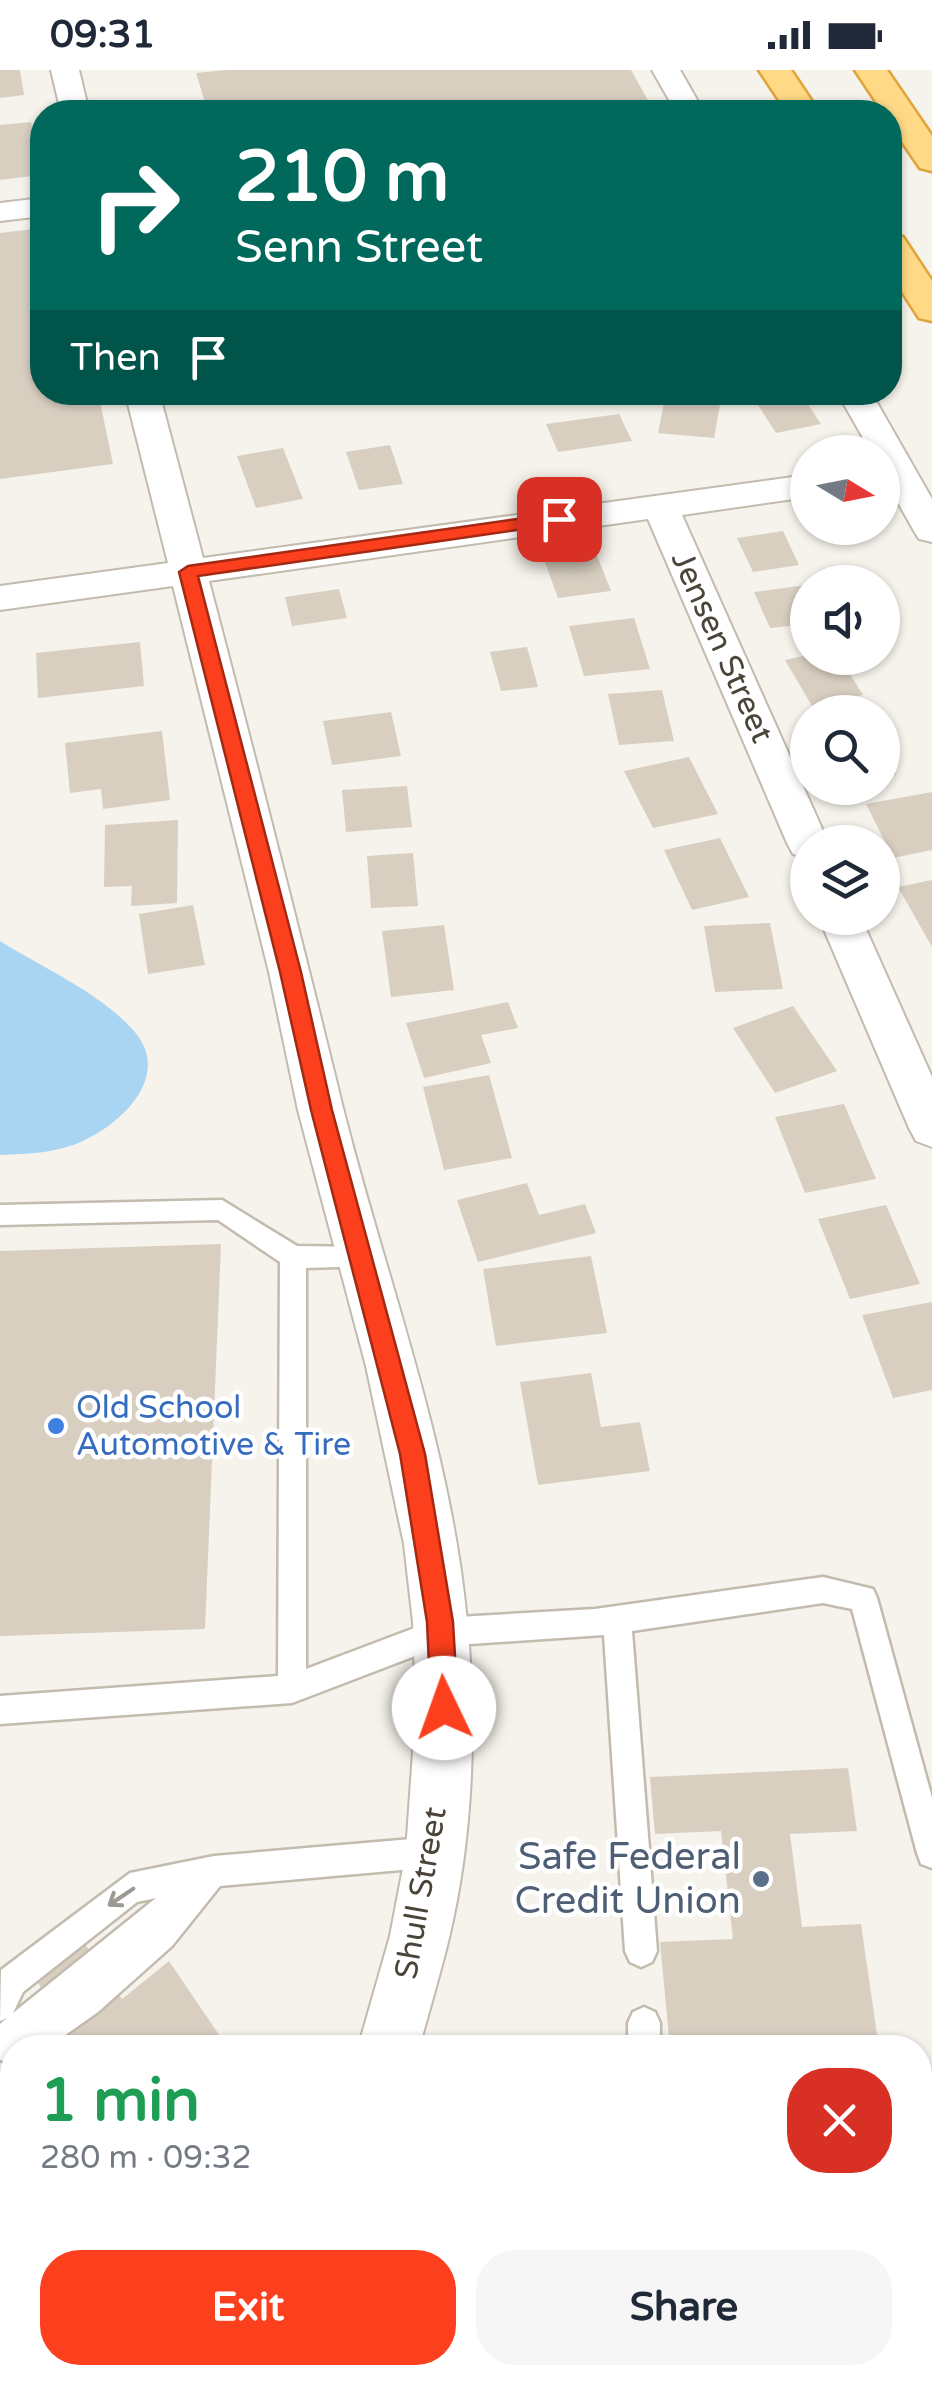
<!DOCTYPE html>
<html lang="en">
<head>
<meta charset="utf-8">
<style>
	body { margin:0; font-family:"Varela Round",sans-serif; background:#f6f6f7; color:#1f2937; height:100vh; display:flex; flex-direction:column; font-size:38px; white-space:nowrap }
	* { box-sizing:border-box; margin:0 }
	p { font-size:32px; color:#747a83 }
	.icon { flex:none; width:55px; height:55px; fill:none; stroke:currentColor; stroke-width:2; stroke-linecap:round; stroke-linejoin:round }
	.map { position:relative; flex:1; overflow:hidden }
	.side { position:absolute; left:0px; top:1965px; width:932px; height:350px; display:flex; flex-direction:column; background:#fff; border-radius:40px 40px 0 0; box-shadow:0 2px 8px #0004 }
	.side>* { flex:none }
	.hud { position:absolute; left:30px; top:30px; width:872px; height:305px; border-radius:40px; box-shadow:0 2px 8px #0004; background:#00695c; color:#fff; overflow:hidden }
	.needle { width:65px; rotate:100deg }
	.controls { position:absolute; left:790px; top:365px; display:grid; gap:20px }
	.controls a { display:grid; place-items:center; width:110px; height:110px; border-radius:50%; background:#fff; box-shadow:0 2px 8px #0004; font-size:50px }
	.pin { position:absolute; display:grid; place-items:center; width:85px; height:85px; color:#fff; margin:-42px; border-radius:20px; box-shadow:0 5px 15px #0006 }
	.me { position:absolute; width:110px; margin:-55px; rotate:357deg; stroke-linejoin:round; filter:drop-shadow(0 0 8px #0008) }
	.turn { display:flex; align-items:center; gap:35px; height:210px; padding:0 40px; font-size:45px }
	.turn .icon { width:130px; height:130px; stroke-width:2.5 }
	.turn b { display:block; font-size:70px; line-height:85px }
	.then { display:flex; align-items:center; height:95px; padding:0 40px; background:#0003; gap:20px; font-size:38px }
	.round { display:grid; place-items:center; flex:none; width:105px; height:105px; border-radius:40px; background:#f6f6f7 }
	.headline { display:flex; align-items:center; justify-content:space-between; height:170px; padding:0 40px }
	h1 { font-size:60px; font-weight:800; line-height:75px; color:#1e9e55 }
	.button { display:flex; gap:20px; margin-top:auto; padding:20px 40px }
	.button a { flex:1; height:115px; border-radius:40px; background:#fc3f1d; color:#fff; font-size:40px; font-weight:800; line-height:115px; text-align:center }
	.button a+a { background:#f6f6f7; color:#1f2937 }
	.status { display:flex; justify-content:space-between; align-items:center; height:70px; padding:0 50px; background:#fff; direction:ltr }
	.status svg { height:28px; fill:currentColor }
	.map>svg:first-child { display:block }
	.water { fill:#a9d4f2 }
	.building { fill:#d8cfc1 }
	.lines { fill:none; stroke-linecap:round; stroke-linejoin:round }
	.service-casing { stroke:#c2bbae; stroke-width:5 }
	.minor-casing { stroke:#c2bbae; stroke-width:4 }
	.secondary-casing { stroke:#d6c79b; stroke-width:5 }
	.trunk-casing { stroke:#e0a43c; stroke-width:5 }
	.service { fill:#fff; fill-rule:evenodd }
	.minor { fill:#fff; fill-rule:evenodd }
	.secondary { fill:#fff3cd; fill-rule:evenodd }
	.trunk { fill:#ffd985; fill-rule:evenodd }
	.oneway { stroke:#9c9892 }
	.route { fill:#fc3f1d; stroke:#a42913; stroke-width:2.5 }
	.shop-dot { fill:#3f7fe0; stroke:#fff; stroke-width:4 }
	.service-dot { fill:#5c6f8a; stroke:#fff; stroke-width:4 }
	.labels { text-anchor:middle; dominant-baseline:central; stroke-width:9; stroke-linejoin:round; paint-order:stroke }
	.street-label { font-size:32px; fill:#4b4439; stroke:#fff }
	.shop-label { font-size:32px; fill:#366cbe; stroke:#fff; text-anchor:start }
	.near-service-label { font-size:38px; fill:#4e5e75; stroke:#fff; text-anchor:end }
</style>
</head>
<body>
<div class="status"><b>09:31</b><svg viewBox="0 0 49 12"><path d="M0 12V9h3v3zM5 12V6h3v6zM10 12V3h3v9zM15 12V0h3v12zM26 1h20v11H26zM47 4h2v5h-2z"/></svg></div>
<div class="map">
<svg width="932" height="2315" viewBox="0 0 932 2315">
	<rect width="100%" height="100%" fill="#f6f3ec"/>
	<!-- water -->
	<path class="water" d="M 0,871 C 43,898 99,922 133,960 C 173,1004 124,1052 83,1071 C 57,1083 28,1084 0,1085 Z"/>
	<!-- building -->
	<path class="building" d="M 0,0 L 20,0 L 24,25 L 0,28 Z
		M 226,0 L 631,0 L 654,41 L 208,42 L 196,3 Z
		M 31,52 L 40,105 L 0,110 L 0,55 Z
		M 42,158 L 42,322 L 98,322 L 113,394 L 0,409 L 0,163 Z
		M 774,322 L 800,322 L 821,354 L 776,363 L 758,335 L 780,331 Z
		M 666,323 L 721,329 L 714,368 L 658,363 Z
		M 619,344 L 632,371 L 558,382 L 546,354 Z
		M 390,375 L 403,414 L 359,420 L 346,382 Z
		M 283,378 L 303,429 L 256,438 L 237,386 Z
		M 783,461 L 799,495 L 753,502 L 737,468 Z
		M 596,483 L 611,521 L 558,528 L 544,490 Z
		M 806,515 L 808,554 L 770,558 L 754,522 Z
		M 339,519 L 347,548 L 292,556 L 285,527 Z
		M 634,548 L 650,599 L 584,606 L 569,556 Z
		M 140,572 L 144,616 L 38,628 L 36,583 Z
		M 527,577 L 538,617 L 501,621 L 490,582 Z
		M 808,585 L 840,588 L 863,625 L 812,636 L 785,590 Z
		M 662,620 L 674,671 L 619,675 L 608,624 Z
		M 391,642 L 401,686 L 332,695 L 323,651 Z
		M 162,661 L 170,730 L 103,739 L 101,719 L 70,723 L 65,673 Z
		M 882,672 L 883,672 L 896,705 L 882,706 Z
		M 689,687 L 718,744 L 653,758 L 624,701 Z
		M 407,716 L 412,757 L 346,762 L 342,720 Z
		M 932,722 L 932,780 L 893,788 L 866,734 Z
		M 178,750 L 177,833 L 131,836 L 132,816 L 104,817 L 105,755 Z
		M 720,768 L 749,827 L 692,840 L 664,780 Z
		M 413,783 L 418,836 L 371,838 L 367,786 Z
		M 932,810 L 932,877 L 898,817 Z
		M 193,835 L 205,895 L 148,904 L 139,844 Z
		M 770,853 L 783,919 L 715,922 L 704,856 Z
		M 444,855 L 454,920 L 391,927 L 382,861 Z
		M 508,932 L 518,958 L 481,965 L 491,993 L 424,1008 L 406,953 Z
		M 793,936 L 837,1001 L 775,1023 L 733,958 Z
		M 489,1005 L 512,1088 L 444,1100 L 423,1017 Z
		M 844,1034 L 876,1109 L 805,1123 L 775,1047 Z
		M 527,1113 L 539,1145 L 585,1134 L 596,1163 L 478,1192 L 457,1130 Z
		M 886,1135 L 920,1214 L 850,1229 L 818,1149 Z
		M 221,1174 L 205,1559 L 0,1566 L 0,1181 Z
		M 591,1186 L 607,1263 L 496,1276 L 483,1199 Z
		M 932,1232 L 932,1320 L 893,1328 L 862,1245 Z
		M 591,1303 L 601,1357 L 640,1352 L 650,1401 L 538,1415 L 520,1312 Z
		M 848,1698 L 857,1761 L 790,1764 L 802,1857 L 861,1854 L 879,1978 L 670,1978 L 660,1872 L 733,1869 L 721,1761 L 655,1764 L 650,1707 Z
		M 79,1865 L 122,1929 L 169,1891 L 228,1978 L 61,1978 L 73,1968 L 31,1902 Z"/>
	<g class="lines">
		<!-- service casing -->
		<g class="service-casing">
			<path id="service" d="M 222,1130 L 297,1176 L 362,1177 L 371,1180 L 375,1188 L 371,1196 L 306,1198 L 306,1599 L 441,1548 L 595,1539 L 823,1507 L 873,1519 L 877,1528 L 932,1728 L 932,1798 L 921,1794 L 917,1783 L 852,1539 L 823,1533 L 632,1561 L 657,1881 L 652,1892 L 641,1897 L 630,1892 L 625,1881 L 604,1565 L 441,1576 L 292,1633 L 0,1654 L 0,1626 L 278,1606 L 280,1192 L 218,1150 L 0,1155 L 0,1135 Z
				M 435,1767 L 446,1771 L 450,1782 L 446,1793 L 435,1797 L 220,1816 L 172,1876 L 98,1942 L 47,1978 L 12,1978 L 12,1993 L 0,1990 L 0,1954 L 7,1948 L 0,1951 L 1,1900 L 130,1803 L 214,1786 ZM 156,1828 L 13,1943 L 23,1922 L 137,1832 Z
				M 644,1937 L 655,1942 L 660,1953 L 660,1978 L 628,1978 L 628,1953 L 633,1942 Z
				M 668,2302 L 703,2302 L 704,2315 L 668,2315 Z"/>
		</g>
		<!-- minor casing -->
		<g class="minor-casing">
			<path id="minor" d="M 51,0 L 79,0 L 89,42 L 61,42 Z
				M 652,0 L 680,0 L 704,42 L 676,42 Z
				M 42,128 L 42,146 L 0,151 L 0,133 Z
				M 125,322 L 159,322 L 203,488 L 808,405 L 808,427 L 682,445 L 828,772 L 808,772 L 808,788 L 793,784 L 787,773 L 648,449 L 209,511 C 255,686 300,862 343,1038 C 386,1209 451,1376 467,1552 C 477,1655 473,1768 449,1868 C 440,1905 429,1941 419,1978 L 358,1978 L 390,1866 L 406,1782 L 416,1638 L 413,1552 L 404,1474 L 366,1296 L 298,1040 L 269,902 L 173,516 L 0,540 L 0,516 L 168,493 Z
				M 837,322 L 871,322 L 932,429 L 932,472 L 919,469 L 914,461 L 882,404 L 882,382 L 871,382 Z
				M 819,848 L 861,848 L 932,1007 L 932,1077 L 916,1071 L 909,1058 Z"/>
		</g>
		<!-- secondary casing -->
		<g class="secondary-casing">
			<path id="secondary" d="M 920,2253 L 932,2253 L 932,2315 L 892,2315 L 886,2302 L 920,2302 Z
				M 272,2302 L 631,2302 L 626,2315 L 266,2315 Z"/>
		</g>
		<!-- trunk casing -->
		<g class="trunk-casing">
			<path id="trunk" d="M 759,0 L 791,0 L 819,42 L 787,42 Z
				M 855,0 L 887,0 L 932,66 L 932,101 L 920,98 L 890,54 L 890,42 L 883,42 Z
				M 890,164 L 903,167 L 932,211 L 932,251 L 919,248 L 890,203 Z"/>
		</g>
		<!-- service -->
		<use href="#service" class="service"/>
		<!-- minor -->
		<use href="#minor" class="minor"/>
		<!-- secondary -->
		<use href="#secondary" class="secondary"/>
		<!-- trunk -->
		<use href="#trunk" class="trunk"/>
	</g>
	<!-- one-way arrows -->
	<defs><path id="oneway-shaft" d="M-6 0H5M1.5-3L5.5 0L1.5 3" fill="none" stroke-width="1.6" stroke-linecap="round" stroke-linejoin="round" transform="scale(2.5)"/></defs>
	<use class="oneway" href="#oneway-shaft" transform="translate(121 1827) rotate(146)"/>
	<!-- route -->
	<path class="route" d="M 559,443 L 568,449 L 565,453 L 198,506 L 301,902 L 332,1040 L 425,1384 L 453,1552 L 458,1638 L 454,1647 L 444,1651 L 435,1647 L 431,1638 L 427,1552 L 400,1384 L 311,1040 L 280,902 L 179,502 L 188,496 Z"/>
	<!-- markers -->
	<circle class="shop-dot" cx="56" cy="1356" r="10"/>
	<circle class="service-dot" cx="761" cy="1809" r="10"/>
	<g class="labels">
		<!-- street labels -->
		<g class="street-label">
			<text transform="translate(722 577) rotate(66)">Jensen Street</text>
			<text transform="translate(421 1823) rotate(-80)">Shull Street</text>
		</g>
		<!-- shop labels -->
		<g class="shop-label">
			<text x="76" y="1338">Old School<tspan x="76" dy="37">Automotive &amp; Tire</tspan></text>
		</g>
		<!-- near-service labels -->
		<g class="near-service-label">
			<text x="741" y="1787">Safe Federal<tspan x="741" dy="44">Credit Union</tspan></text>
		</g>
	</g>
</svg>
<div class="controls">
<a><svg class="needle" viewBox="-14 -14 28 28"><path d="M0-13l5 13h-10z" fill="#e53935"/><path d="M0 13l5-13h-10z" fill="#747a83"/></svg></a>
<a><svg class="icon" aria-label="sound" viewBox="0 0 24 24"><path d="M4 9h4l5-4v14l-5-4H4zM17 9q2 3 0 6"/></svg></a>
<a><svg class="icon" aria-label="search" viewBox="0 0 24 24"><circle cx="10" cy="10" r="6"/><path d="M15 15l6 6"/></svg></a>
<a><svg class="icon" aria-label="layers" viewBox="0 0 24 24"><path d="M12 4l9 5-9 5-9-5zM3 14l9 5 9-5"/></svg></a>
</div>
<div class="pin" style="left:559px;top:449px;background:#d93025"><svg class="icon" aria-label="arrive" viewBox="0 0 24 24"><path d="M6 21V4h12l-3 4 3 4H6"/></svg></div>
<svg class="me" style="left:444px;top:1638px" viewBox="-20 -20 40 40"><circle r="19" fill="#fff"/><path d="M0-13L10 11 0 6-10 11z" fill="#fc3f1d"/></svg>
<div class="hud">
<div class="turn"><svg class="icon" aria-label="right" viewBox="0 0 24 24"><path d="M7 20v-9h11M14 6l5 5-5 5"/></svg><div><b>210 m</b>Senn Street</div></div>
<div class="then">Then<svg class="icon" aria-label="arrive" viewBox="0 0 24 24"><path d="M6 21V4h12l-3 4 3 4H6"/></svg></div>
</div>
<section class="side">
<div class="headline"><div><h1>1 min</h1><p>280 m · 09:32</p></div><a class="round" style="background:#d93025;color:#fff"><svg class="icon" aria-label="close" viewBox="0 0 24 24"><path d="M6 6l12 12M18 6L6 18"/></svg></a></div>
<div class="button"><a>Exit</a><a>Share</a></div>
</section>
</div>
</body>
</html>
